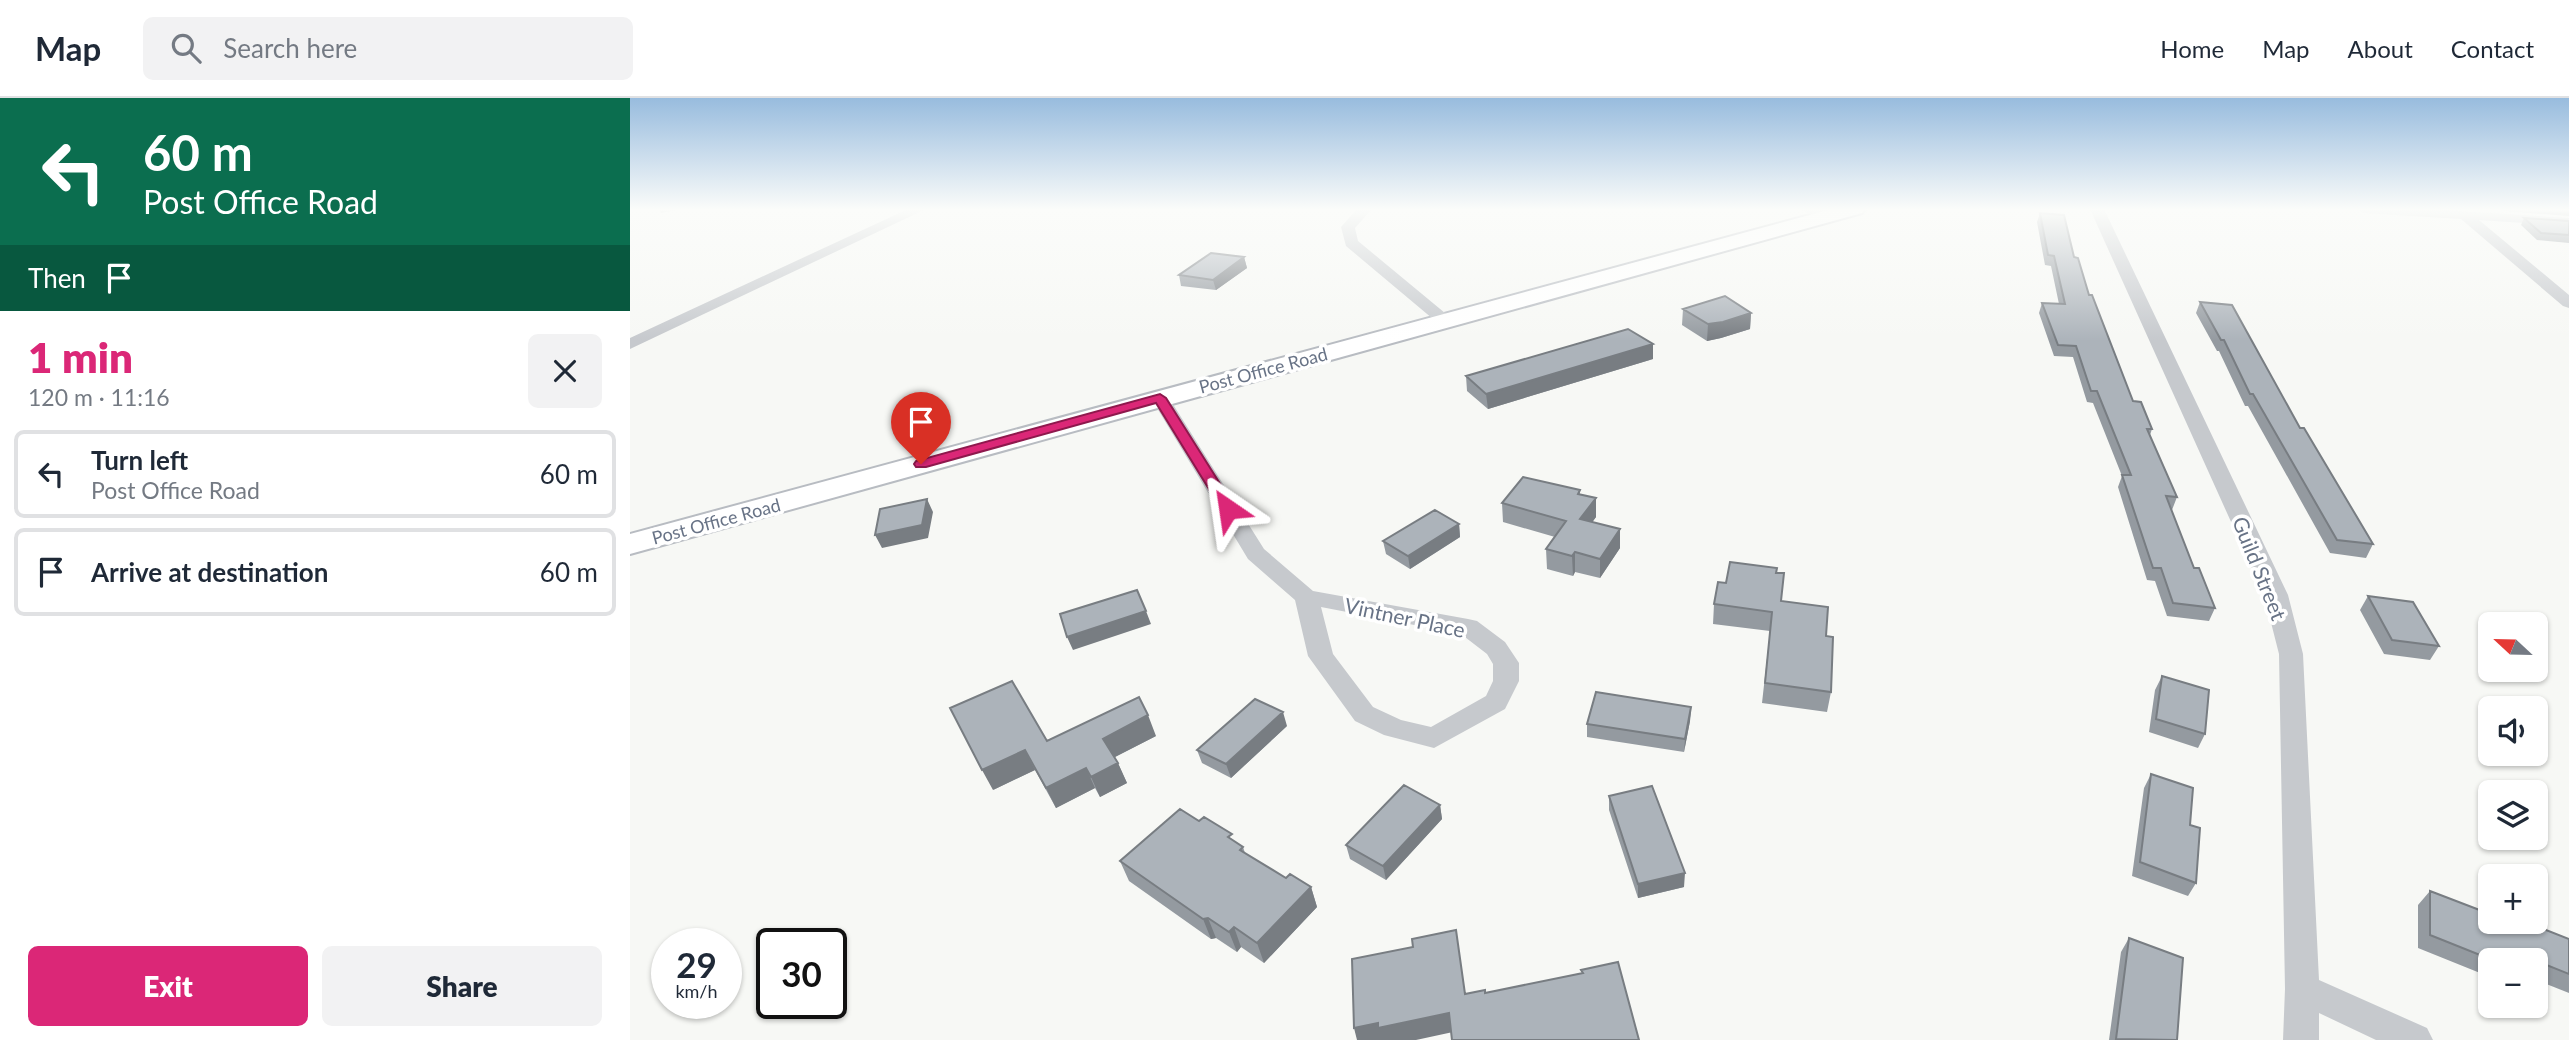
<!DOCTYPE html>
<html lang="en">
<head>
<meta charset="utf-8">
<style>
	body { margin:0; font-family:Lato,sans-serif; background:#f2f2f3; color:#1f2937; height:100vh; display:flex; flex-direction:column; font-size:26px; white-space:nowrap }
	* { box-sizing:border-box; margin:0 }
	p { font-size:23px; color:#747a83 }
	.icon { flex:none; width:38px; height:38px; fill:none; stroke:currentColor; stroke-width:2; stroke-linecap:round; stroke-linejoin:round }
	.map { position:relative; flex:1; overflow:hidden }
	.panel { display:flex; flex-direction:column; background:#fff; width:630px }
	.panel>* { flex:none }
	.banner { background:#0b6e4f; color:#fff; overflow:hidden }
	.needle { width:46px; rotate:292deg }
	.fabs { position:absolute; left:1848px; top:514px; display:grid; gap:14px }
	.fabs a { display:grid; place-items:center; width:70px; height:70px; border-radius:10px; background:#fff; box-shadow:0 2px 5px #0004; font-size:35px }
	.speed { position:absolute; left:21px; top:830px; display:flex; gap:14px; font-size:35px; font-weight:700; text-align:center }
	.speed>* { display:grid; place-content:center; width:91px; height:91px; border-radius:50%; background:#fff; box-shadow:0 2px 5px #0004; line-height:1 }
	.speed small { font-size:18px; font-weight:400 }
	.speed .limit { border:4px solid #111; border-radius:10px; background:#fff; color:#111 }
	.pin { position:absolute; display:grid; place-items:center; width:60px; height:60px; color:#fff; margin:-72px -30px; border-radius:50% 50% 50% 0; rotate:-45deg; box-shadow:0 0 7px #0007 }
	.pin .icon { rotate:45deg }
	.me { position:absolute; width:77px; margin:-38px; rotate:328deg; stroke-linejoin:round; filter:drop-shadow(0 0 5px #0008) }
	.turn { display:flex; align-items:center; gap:24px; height:147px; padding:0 28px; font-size:32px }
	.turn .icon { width:91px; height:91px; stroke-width:2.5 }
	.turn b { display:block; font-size:49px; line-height:60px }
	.then { display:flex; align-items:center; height:66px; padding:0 28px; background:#0003; gap:14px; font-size:26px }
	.round { display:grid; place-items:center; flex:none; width:74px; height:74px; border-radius:10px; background:#f2f2f3 }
	.head { display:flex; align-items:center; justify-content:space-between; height:119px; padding:0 28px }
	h1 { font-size:42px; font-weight:800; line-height:52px; color:#db2777 }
	.cta { display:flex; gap:14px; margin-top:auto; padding:14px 28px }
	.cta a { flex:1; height:80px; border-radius:10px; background:#db2777; color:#fff; font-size:28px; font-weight:800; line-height:80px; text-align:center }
	.cta a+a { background:#f2f2f3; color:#1f2937 }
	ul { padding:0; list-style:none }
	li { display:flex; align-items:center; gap:21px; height:88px; margin:0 14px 10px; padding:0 14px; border:4px solid #e0e1e3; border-radius:10px }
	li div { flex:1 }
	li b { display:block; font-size:26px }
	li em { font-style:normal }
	header { display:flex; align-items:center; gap:42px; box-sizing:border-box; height:98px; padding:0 35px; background:#fff; border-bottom:2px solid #e0e1e3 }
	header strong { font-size:33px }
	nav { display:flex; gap:38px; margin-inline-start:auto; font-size:24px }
	.search { width:490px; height:63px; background:#f2f2f3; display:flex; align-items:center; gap:18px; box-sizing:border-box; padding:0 24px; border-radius:10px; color:#747a83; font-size:26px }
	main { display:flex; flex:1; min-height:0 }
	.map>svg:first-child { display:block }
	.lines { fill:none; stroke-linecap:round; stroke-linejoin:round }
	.secondary-casing { stroke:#b8bcc2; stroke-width:4 }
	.street { fill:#c6c9cd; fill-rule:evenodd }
	.secondary { fill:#fff; fill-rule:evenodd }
	.wall { fill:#949aa0 }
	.shaded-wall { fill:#787d82 }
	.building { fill:#acb3ba; stroke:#787d82; stroke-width:2 }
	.route { fill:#db2777; stroke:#8e194d; stroke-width:2 }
	.labels { text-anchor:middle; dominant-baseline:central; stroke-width:7; stroke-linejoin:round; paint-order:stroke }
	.far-street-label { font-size:18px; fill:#687386; stroke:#fff }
	.street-label { font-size:21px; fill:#687386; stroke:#fff }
</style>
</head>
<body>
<header>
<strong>Map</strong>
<div class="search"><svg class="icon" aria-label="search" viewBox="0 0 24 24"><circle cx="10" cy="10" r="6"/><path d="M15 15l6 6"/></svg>Search here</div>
<nav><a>Home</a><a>Map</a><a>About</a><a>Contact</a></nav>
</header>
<main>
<section class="panel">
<div class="banner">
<div class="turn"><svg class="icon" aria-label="left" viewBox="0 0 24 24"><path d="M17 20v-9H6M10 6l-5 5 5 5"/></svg><div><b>60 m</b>Post Office Road</div></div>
<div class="then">Then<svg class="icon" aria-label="arrive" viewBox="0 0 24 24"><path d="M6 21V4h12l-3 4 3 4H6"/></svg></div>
</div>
<div class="head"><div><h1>1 min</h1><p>120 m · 11:16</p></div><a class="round"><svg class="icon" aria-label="close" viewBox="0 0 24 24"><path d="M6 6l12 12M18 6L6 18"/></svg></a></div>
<ul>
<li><svg class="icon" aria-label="left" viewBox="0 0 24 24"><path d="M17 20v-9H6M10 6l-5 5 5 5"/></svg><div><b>Turn left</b><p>Post Office Road</p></div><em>60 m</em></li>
<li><svg class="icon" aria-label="arrive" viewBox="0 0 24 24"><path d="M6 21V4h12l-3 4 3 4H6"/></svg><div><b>Arrive at destination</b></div><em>60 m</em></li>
</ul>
<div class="cta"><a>Exit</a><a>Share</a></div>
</section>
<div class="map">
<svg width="1939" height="942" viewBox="0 0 1939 942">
	<rect width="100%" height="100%" fill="#f7f8f5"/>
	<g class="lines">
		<!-- secondary casing -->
		<g class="secondary-casing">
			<path id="secondary" d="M 1202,111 L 1235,111 L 1232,115 L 0,456 L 0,436 Z"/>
		</g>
		<!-- street -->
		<path class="street" d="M 278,111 L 296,111 L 0,251 L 0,240 Z
			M 727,111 L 742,111 L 725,130 L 728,143 L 821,220 L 823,223 L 821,226 L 809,226 L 716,148 L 711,129 Z
			M 1169,111 L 1187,111 L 1202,120 L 1195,124 Z
			M 1460,111 L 1474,111 L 1658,497 L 1673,556 L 1689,882 L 1797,930 L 1803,942 L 1746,942 L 1689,915 L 1689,942 L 1653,942 L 1655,891 L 1649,556 L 1634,497 Z
			M 1726,111 L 1799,111 L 1939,120 L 1939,128 L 1849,122 L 1939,197 L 1939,210 L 1933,208 L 1831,121 L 1733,115 Z
			M 530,295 L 539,300 L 634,451 L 683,493 L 838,521 L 847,523 L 875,544 L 889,565 L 889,583 L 875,611 L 804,650 L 754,637 L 725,623 L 678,558 L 665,502 L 618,461 L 521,300 ZM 691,509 L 831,536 L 857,556 L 863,566 L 863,583 L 856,598 L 801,629 L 771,622 L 743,609 L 703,556 Z"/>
		<!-- secondary -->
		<use href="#secondary" class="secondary"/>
	</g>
	<!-- wall -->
	<path class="wall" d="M 1871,111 L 1939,111 L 1939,118 L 1874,113 Z
		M 1410,115 L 1444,159 L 1503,303 L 1522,331 L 1520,337 L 1547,399 L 1542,412 L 1541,412 L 1564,470 L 1585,510 L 1579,523 L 1537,518 L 1525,483 L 1517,482 L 1488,389 L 1492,378 L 1463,305 L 1457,304 L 1443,259 L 1424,258 L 1409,215 L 1412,205 L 1429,206 L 1421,168 L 1415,167 L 1407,124 Z
		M 1894,120 L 1939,123 L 1939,145 L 1907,142 L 1891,127 Z
		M 614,159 L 617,170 L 586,192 L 551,188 L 549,177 Z
		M 1570,204 L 1670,330 L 1743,446 L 1736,460 L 1700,455 L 1618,308 L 1615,308 L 1589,253 L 1587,253 L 1566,215 Z
		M 1053,211 L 1121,215 L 1120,231 L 1091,240 L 1077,243 L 1052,227 Z
		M 1023,261 L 858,311 L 837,293 L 836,278 Z
		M 950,392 L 950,396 L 966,400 L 966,419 L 962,424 L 990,431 L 990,450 L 970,480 L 945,474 L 943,478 L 917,471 L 916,451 L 925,439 L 873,424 L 872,405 Z
		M 829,426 L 830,439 L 780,471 L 756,456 L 753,443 Z
		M 1146,475 L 1151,503 L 1201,594 L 1197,614 L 1132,605 L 1140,533 L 1083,526 L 1084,506 L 1096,485 Z
		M 1738,498 L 1809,548 L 1800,562 L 1754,556 L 1730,512 Z
		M 1532,578 L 1575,636 L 1568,650 L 1519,634 L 1525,592 Z
		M 1061,609 L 1060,623 L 1054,654 L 957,639 L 957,626 Z
		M 657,628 L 601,680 L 572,665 L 567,652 Z
		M 526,638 L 485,659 L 497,685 L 470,699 L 465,690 L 426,710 L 405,672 L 363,692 L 417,643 Z
		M 1521,676 L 1560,727 L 1566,785 L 1558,798 L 1502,778 L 1514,690 Z
		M 979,698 L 1054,789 L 1008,800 L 979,712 Z
		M 810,707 L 812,721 L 756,782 L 720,761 L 716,747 Z
		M 569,723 L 613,749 L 615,755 L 656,780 L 681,789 L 687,809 L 634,865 L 611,849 L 607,854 L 586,840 L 581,841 L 499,783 L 490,763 Z
		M 1800,793 L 1902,832 L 1906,828 L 1939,841 L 1939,895 L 1906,882 L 1906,863 L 1860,863 L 1860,879 L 1788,850 L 1788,807 Z
		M 1499,840 L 1547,942 L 1479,942 L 1491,854 Z"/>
	<!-- shaded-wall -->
	<path class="shaded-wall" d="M 29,111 L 51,111 L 31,115 Z
		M 614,159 L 617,170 L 586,192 L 583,182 Z
		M 1121,215 L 1120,231 L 1091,240 L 1077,243 L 1078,226 Z
		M 1023,246 L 1023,261 L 858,311 L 856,296 Z
		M 966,400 L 966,419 L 951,440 L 950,421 Z
		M 297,401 L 303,414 L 298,440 L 252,450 L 245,437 Z
		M 829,426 L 830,439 L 780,471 L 778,458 Z
		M 990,431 L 990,450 L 970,480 L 970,461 Z
		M 945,454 L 945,474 L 943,478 L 942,458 Z
		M 516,513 L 521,526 L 443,552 L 437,539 Z
		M 1061,609 L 1060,623 L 1054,654 L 1055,641 Z
		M 653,614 L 657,628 L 601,680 L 596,666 Z
		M 518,617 L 526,638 L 481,661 L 473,641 Z
		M 395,652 L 405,672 L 363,692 L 352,672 Z
		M 488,665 L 497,685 L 470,699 L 461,679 Z
		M 456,670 L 465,690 L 426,710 L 416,690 Z
		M 810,707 L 812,721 L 756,782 L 753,768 Z
		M 1055,775 L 1054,789 L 1008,800 L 1008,786 Z
		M 681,789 L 687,809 L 634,865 L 627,845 Z
		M 578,820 L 586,840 L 581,841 L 573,821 Z
		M 604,829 L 611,849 L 607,854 L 599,834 Z
		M 819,915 L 823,934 L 786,942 L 727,942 L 724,930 L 748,925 Z"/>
	<!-- building -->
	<path class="building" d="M 1410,115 L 1434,117 L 1444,159 L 1448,160 L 1459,197 L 1462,197 L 1503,303 L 1511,304 L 1522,331 L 1517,331 L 1547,399 L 1536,398 L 1564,470 L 1569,470 L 1585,510 L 1543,505 L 1531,470 L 1523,470 L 1492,377 L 1501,377 L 1467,293 L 1461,293 L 1446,248 L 1428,247 L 1412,205 L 1435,206 L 1424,158 L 1418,157 Z
		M 1894,120 L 1939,123 L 1939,137 L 1911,135 Z
		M 581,155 L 614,159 L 583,182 L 549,177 Z
		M 1095,198 L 1121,215 L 1093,224 L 1078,226 L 1053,211 Z
		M 1570,204 L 1602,207 L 1670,330 L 1674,330 L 1743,446 L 1707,442 L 1623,296 L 1620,296 L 1594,242 L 1591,242 Z
		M 998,231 L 1023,246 L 856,296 L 836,278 Z
		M 893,379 L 950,392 L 948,396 L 966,400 L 950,421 L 990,431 L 970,461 L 945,454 L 942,458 L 916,451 L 936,423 L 872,405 Z
		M 297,401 L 292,427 L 245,437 L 250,411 Z
		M 805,412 L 829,426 L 778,458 L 753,443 Z
		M 1100,464 L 1147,470 L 1146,475 L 1154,475 L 1151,503 L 1198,509 L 1196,538 L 1203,539 L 1201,594 L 1135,585 L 1142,514 L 1084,506 L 1088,484 L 1096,485 Z
		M 507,492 L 516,513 L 437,539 L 430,516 Z
		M 1738,498 L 1783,504 L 1809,548 L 1762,542 Z
		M 1532,578 L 1579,592 L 1575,636 L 1526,621 Z
		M 382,583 L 417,643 L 509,599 L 518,617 L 473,641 L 488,665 L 461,679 L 456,670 L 416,690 L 395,652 L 352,672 L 320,610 Z
		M 966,594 L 1061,609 L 1055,641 L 957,626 Z
		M 625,601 L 653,614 L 596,666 L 567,652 Z
		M 1521,676 L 1563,690 L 1560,727 L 1570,730 L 1566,785 L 1510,764 Z
		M 774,687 L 810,707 L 753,768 L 716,747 Z
		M 1022,688 L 1055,775 L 1008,786 L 979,698 Z
		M 550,711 L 569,723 L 574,719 L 602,736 L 598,739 L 613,749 L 610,752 L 656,780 L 660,776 L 681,789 L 627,845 L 604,829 L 599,834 L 578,820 L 573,821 L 490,763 Z
		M 1800,793 L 1860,816 L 1860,824 L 1881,824 L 1906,834 L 1906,828 L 1939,841 L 1939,876 L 1894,858 L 1894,863 L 1865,863 L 1800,837 Z
		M 826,832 L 835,896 L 855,892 L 855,895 L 953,875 L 951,872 L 988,864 L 1009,942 L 822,942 L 819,915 L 748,930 L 748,925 L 724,930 L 722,861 L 783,849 L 782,841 Z
		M 1499,840 L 1553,860 L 1547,942 L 1486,941 Z"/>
	<!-- sky -->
	<linearGradient id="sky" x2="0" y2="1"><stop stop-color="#98bcde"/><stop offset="0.46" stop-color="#fbfcfa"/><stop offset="1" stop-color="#fbfcfa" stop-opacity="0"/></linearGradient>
	<rect width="1939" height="243" fill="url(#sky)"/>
	<!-- route -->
	<path class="route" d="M 530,296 L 536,300 L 606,411 L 604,414 L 593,414 L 526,305 L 296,369 L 286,369 L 284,366 L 286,363 Z"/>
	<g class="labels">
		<!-- far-street labels -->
		<g class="far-street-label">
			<text transform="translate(633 272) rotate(-15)">Post Office Road</text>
			<text transform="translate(86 423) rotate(-15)">Post Office Road</text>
		</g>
		<!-- street labels -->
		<g class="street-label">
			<text transform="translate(1630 470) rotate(68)">Guild Street</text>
			<text transform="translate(775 519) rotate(12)">Vintner Place</text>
		</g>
	</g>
</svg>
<div class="fabs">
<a><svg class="needle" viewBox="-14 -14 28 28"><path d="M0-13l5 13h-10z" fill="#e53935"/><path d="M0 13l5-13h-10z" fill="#747a83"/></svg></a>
<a><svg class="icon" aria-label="sound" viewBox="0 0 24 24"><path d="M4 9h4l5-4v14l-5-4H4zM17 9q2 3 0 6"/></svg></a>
<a><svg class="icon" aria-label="layers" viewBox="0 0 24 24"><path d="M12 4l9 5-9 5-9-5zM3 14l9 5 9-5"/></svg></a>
<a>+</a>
<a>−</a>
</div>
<div class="speed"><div>29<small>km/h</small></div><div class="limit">30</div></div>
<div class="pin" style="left:291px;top:366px;background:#d93025"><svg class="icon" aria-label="arrive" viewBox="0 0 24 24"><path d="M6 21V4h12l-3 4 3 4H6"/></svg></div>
<svg class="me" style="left:598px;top:411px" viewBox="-20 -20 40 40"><path d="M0-17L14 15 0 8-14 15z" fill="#db2777" stroke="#fff" stroke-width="4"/></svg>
</div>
</main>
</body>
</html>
